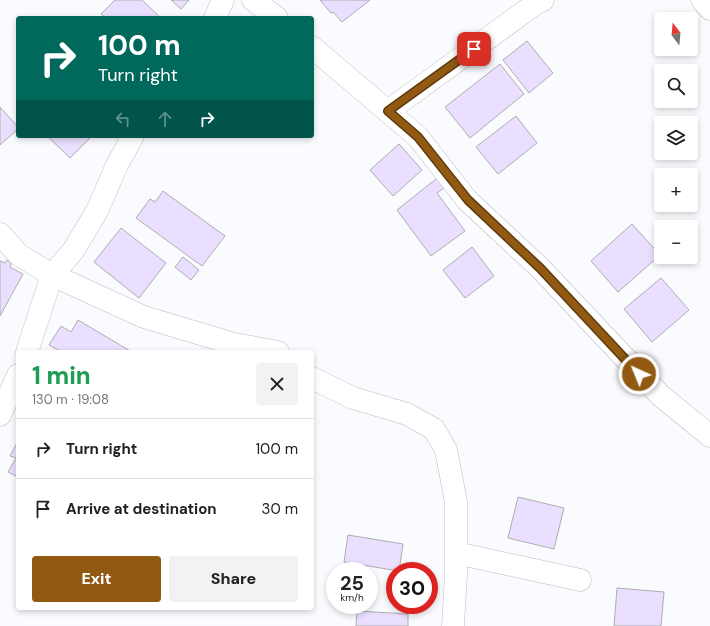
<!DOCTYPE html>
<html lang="en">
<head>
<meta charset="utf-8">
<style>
	body { margin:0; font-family:"DM Sans",sans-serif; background:#f2f2f2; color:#222; height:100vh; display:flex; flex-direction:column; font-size:15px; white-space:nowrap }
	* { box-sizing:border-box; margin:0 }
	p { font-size:13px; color:#767676 }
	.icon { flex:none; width:22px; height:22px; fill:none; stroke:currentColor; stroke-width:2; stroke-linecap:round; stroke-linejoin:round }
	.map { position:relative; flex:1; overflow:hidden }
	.sheet { position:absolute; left:16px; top:350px; width:298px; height:260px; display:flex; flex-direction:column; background:#fff; border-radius:4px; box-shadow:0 2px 6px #0003 }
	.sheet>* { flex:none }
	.top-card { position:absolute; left:16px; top:16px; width:298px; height:122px; border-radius:4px; box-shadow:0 2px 6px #0003; background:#00695c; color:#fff; overflow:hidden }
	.needle { width:26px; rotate:344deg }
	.buttons { position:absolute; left:654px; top:12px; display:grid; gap:8px }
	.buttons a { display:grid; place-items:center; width:44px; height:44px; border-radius:4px; background:#fff; box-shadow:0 2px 6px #0003; font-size:20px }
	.speed { position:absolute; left:326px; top:562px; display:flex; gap:8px; font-size:20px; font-weight:700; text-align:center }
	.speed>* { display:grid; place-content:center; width:52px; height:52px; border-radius:50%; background:#fff; box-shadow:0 2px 6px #0003; line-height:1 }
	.speed small { font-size:10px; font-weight:400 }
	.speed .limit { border:6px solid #d22; background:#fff; color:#111 }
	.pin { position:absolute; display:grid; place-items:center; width:34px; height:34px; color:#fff; margin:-17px; border-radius:8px; box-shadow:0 2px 6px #0006 }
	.me { position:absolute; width:44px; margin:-22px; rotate:316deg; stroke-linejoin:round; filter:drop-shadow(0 0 3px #0008) }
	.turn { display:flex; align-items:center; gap:14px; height:84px; padding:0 16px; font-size:18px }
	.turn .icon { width:52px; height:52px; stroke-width:2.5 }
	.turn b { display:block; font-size:28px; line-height:34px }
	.lanes { display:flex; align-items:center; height:38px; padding:0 16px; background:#0003; justify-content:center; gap:20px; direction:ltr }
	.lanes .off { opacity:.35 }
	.round { display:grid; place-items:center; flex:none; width:42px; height:42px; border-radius:4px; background:#f2f2f2 }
	.head { display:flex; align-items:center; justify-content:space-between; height:68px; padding:0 16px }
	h1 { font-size:24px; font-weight:800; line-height:30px; color:#1e9e55 }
	.action { display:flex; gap:8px; margin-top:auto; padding:8px 16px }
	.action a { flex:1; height:46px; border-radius:4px; background:#915912; color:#fff; font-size:16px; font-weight:800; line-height:46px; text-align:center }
	.action a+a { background:#f2f2f2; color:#222 }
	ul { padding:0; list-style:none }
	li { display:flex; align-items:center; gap:12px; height:60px; padding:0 16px; border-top:1px solid #e0e0e0 }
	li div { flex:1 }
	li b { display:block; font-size:15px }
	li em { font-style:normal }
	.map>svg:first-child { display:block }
	.building { fill:#eadffe; stroke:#aeadb0 }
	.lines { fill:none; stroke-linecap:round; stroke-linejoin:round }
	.minor-casing { stroke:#bcbdc1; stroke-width:23 }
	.minor { stroke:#fff; stroke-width:22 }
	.route-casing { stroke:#5e3a0c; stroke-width:10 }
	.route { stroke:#915912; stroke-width:7 }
</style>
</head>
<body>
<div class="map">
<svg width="710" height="626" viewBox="0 0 710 626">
	<rect width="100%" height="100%" fill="#f9fbfe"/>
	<!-- building -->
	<path class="building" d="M 115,0 L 142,0 L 161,18 L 106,18 L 101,14 Z
		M 171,0 L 189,0 L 181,9 Z
		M 320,0 L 370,0 L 342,22 L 333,12 L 331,13 Z
		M 527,41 L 553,73 L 529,93 L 503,60 Z
		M 500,64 L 524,94 L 470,138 L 445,107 Z
		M 0,107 L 18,127 L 18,129 L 0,145 Z
		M 516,116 L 537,143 L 498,174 L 476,147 Z
		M 47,136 L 92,136 L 70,158 Z
		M 399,144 L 422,170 L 393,196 L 370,170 Z
		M 441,175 L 448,185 L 437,193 L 465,231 L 431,256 L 397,210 Z
		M 163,191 L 225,236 L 202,266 L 136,218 L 150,199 L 155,202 Z
		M 632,224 L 660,255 L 618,292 L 591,261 Z
		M 121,228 L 166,263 L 139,298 L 94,262 Z
		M 472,247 L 494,276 L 465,298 L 443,270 Z
		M 183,257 L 199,270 L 191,280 L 175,267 Z
		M 7,260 L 11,263 L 10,267 L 23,274 L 0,316 L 0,261 L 5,263 Z
		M 661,278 L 689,310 L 652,342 L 624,309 Z
		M 78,320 L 132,352 L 62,352 L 49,345 L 61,326 L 71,332 Z
		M 18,441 L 18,477 L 8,472 L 16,458 L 10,456 Z
		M 518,497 L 564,508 L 554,549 L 508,538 Z
		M 348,535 L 403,544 L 399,571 L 344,562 Z
		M 393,579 L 395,580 L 395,600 L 391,600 Z
		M 617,588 L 664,592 L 661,626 L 614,626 Z
		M 357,611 L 408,614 L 408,626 L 356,626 Z"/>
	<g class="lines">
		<!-- minor casing -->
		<g class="minor-casing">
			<path id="minor" d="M 253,0 L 277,18
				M 702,0 L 710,9
				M 215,18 L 223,0
				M 312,47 L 418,137 L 467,200 L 540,268 L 660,395 L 710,436
				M 388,111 L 535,4 L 543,0
				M 0,234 L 19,255 L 52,275 L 144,317 L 234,344 L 278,352
				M 27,352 L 52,275 L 73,251 L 97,211 L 117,165 L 133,136
				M 312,378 L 353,398 L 407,414 L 434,429 L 446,450 L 456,502 L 456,573 L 453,626
				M 0,415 L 18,375
				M 456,553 L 580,580"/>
		</g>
		<!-- minor -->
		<use href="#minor" class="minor"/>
	</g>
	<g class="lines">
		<!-- route casing -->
		<g class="route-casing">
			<path id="route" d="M 474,49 L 388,111 L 418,137 L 468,200 L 540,268 L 639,374"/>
		</g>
		<!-- route -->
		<use href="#route" class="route"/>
	</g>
</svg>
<div class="buttons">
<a><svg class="needle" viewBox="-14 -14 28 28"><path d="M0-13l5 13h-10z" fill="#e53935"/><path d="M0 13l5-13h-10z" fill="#767676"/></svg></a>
<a><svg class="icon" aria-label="search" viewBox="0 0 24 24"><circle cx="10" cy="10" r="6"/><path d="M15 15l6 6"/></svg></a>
<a><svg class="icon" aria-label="layers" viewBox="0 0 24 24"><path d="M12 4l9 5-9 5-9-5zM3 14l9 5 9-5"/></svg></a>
<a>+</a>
<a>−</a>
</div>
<div class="speed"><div>25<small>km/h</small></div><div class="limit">30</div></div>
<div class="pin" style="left:474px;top:49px;background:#d93025"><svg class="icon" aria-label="arrive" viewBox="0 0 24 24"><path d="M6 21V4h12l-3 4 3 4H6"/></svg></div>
<svg class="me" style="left:639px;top:374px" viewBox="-20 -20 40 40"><circle r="17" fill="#915912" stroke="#fff" stroke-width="3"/><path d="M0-11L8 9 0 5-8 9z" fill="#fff"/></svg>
<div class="top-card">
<div class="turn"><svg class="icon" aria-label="right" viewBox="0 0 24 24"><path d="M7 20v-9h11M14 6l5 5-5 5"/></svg><div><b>100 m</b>Turn right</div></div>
<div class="lanes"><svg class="icon off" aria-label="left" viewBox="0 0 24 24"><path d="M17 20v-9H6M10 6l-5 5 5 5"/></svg><svg class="icon off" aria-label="ahead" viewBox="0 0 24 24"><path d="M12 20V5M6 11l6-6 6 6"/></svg><svg class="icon" aria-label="right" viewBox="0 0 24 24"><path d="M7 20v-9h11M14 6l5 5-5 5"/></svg></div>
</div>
<section class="sheet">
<div class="head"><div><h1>1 min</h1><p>130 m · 19:08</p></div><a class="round"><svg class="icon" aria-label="close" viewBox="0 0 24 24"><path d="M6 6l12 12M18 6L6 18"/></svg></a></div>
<ul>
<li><svg class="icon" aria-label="right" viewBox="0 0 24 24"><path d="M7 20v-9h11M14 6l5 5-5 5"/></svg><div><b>Turn right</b></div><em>100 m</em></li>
<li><svg class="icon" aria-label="arrive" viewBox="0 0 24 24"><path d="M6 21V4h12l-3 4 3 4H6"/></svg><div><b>Arrive at destination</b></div><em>30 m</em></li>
</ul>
<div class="action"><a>Exit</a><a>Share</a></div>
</section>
</div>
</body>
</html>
